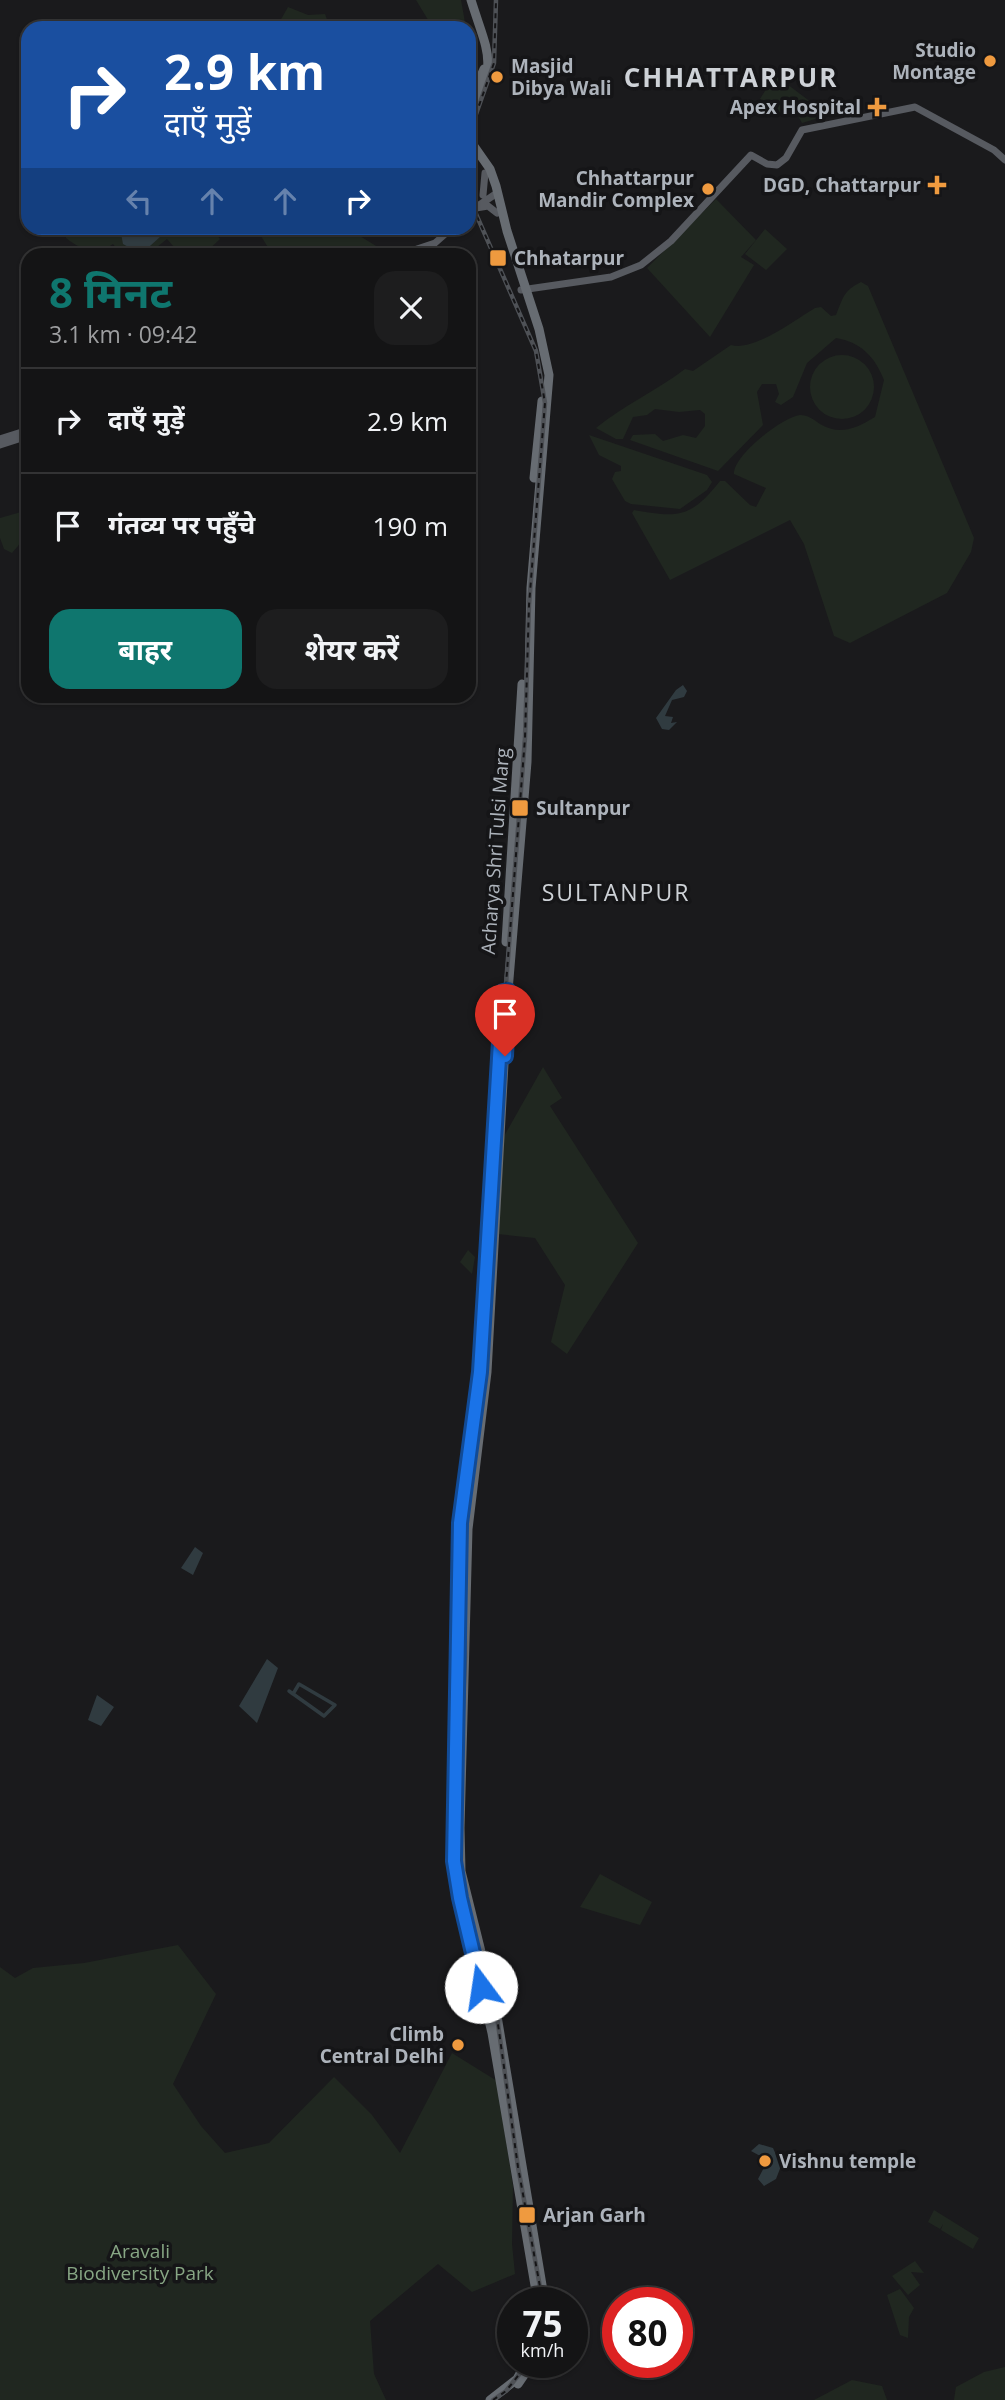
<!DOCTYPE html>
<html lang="hi">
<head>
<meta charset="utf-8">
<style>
	body { margin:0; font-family:"Open Sans","Noto Sans Devanagari",sans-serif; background:#1d1d1e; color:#f1f3f6; height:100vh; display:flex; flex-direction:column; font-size:26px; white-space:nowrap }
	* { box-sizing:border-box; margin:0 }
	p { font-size:23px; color:#9d9ea0 }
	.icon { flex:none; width:38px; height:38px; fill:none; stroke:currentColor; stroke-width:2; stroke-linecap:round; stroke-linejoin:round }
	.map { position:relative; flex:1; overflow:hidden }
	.sheet { position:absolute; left:21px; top:248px; width:455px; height:455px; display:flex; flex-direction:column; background:#141415; border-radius:21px; box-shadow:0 2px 5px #0004,0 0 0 2px #333334 }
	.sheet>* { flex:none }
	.hud { position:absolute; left:21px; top:21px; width:455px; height:214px; border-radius:21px; box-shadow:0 2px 5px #0004,0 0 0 2px #333334; background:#1a4fa0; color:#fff; overflow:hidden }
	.speed { position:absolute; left:497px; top:2287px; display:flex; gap:14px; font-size:35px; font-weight:700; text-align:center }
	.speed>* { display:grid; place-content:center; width:91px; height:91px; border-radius:50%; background:#141415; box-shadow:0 2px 5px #0004,0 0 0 2px #333334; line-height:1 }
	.speed small { font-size:18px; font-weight:400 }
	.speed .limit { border:10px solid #d22; background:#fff; color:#111 }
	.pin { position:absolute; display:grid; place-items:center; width:60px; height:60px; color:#fff; margin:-72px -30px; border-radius:50% 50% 50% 0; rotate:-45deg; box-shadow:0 0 7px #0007 }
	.pin .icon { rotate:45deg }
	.me { position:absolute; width:77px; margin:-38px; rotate:346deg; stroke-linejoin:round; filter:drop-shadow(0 0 5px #0008) }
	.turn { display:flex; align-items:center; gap:24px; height:147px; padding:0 28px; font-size:32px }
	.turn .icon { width:91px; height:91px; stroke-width:2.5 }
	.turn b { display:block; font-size:49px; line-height:60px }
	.lanes { display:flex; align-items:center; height:66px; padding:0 28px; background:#0003; justify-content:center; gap:35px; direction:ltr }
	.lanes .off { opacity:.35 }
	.round { display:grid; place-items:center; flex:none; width:74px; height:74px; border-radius:21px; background:#1d1d1e }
	.head { display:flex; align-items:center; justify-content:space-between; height:119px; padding:0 28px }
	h1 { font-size:42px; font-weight:700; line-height:52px; color:#0f766e }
	.button { display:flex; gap:14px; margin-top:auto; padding:14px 28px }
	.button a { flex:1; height:80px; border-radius:21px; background:#0f766e; color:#fff; font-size:28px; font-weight:700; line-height:80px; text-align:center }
	.button a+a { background:#1d1d1e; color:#f1f3f6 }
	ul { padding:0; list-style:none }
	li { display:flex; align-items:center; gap:21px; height:105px; padding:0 28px; border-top:2px solid #333334 }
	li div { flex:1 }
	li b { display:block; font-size:26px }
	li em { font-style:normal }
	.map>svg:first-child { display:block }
	.green { fill:#202720 }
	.water { fill:#303b40 }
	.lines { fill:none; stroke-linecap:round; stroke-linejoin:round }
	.canal { stroke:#303b40; stroke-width:3.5 }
	.major { stroke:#575a60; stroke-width:7 }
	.highway { stroke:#676c72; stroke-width:9 }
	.rail-casing { stroke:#4e5156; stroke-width:4.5 }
	.rail { stroke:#151517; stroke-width:2; stroke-dasharray:5; stroke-linecap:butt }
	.route-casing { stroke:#114b97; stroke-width:18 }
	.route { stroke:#1a73e8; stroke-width:12 }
	.poi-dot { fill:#ef9a3f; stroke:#151517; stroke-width:2.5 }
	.labels { text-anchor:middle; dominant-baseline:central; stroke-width:7; stroke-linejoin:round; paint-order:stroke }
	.poi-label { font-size:19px; font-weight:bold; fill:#adb3bb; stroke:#151517; text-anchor:end }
	.street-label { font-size:19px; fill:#adb3bb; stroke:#151517 }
	.park-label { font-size:19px; fill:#87a684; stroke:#151517 }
	.quarter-label { font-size:23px; letter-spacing:2px; fill:#ced2d7; stroke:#151517 }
	.district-label { font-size:26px; font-weight:bold; letter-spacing:2px; fill:#ced2d7; stroke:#151517 }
</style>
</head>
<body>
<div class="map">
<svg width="1005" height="2400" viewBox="0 0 1005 2400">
	<rect width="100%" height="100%" fill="#1a1a1c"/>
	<!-- green -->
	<path class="green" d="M 416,0 L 461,0 L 466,28 L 433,28 Z
		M 288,7 L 308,15 L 325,14 L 330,28 L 306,28 L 289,20 L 284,28 L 276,28 Z
		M 775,75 L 828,115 L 802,123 L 798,116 L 784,108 L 778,116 L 760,99 Z
		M 716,199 L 756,240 L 741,257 L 754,265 L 710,337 L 647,268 Z
		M 65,228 L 212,228 L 220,239 L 203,255 L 181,255 L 167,239 L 147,255 L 122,255 L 113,244 C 98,256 79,249 66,238 Z
		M 256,228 L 347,228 L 389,254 L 269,255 L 269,249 Z
		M 765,229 L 787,249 L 766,270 L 745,254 Z
		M 861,282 L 868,286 L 974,538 L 971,552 L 947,593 L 850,643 L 834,636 L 804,544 L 790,520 L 670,580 L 632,513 L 634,510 C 678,518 691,518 720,481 L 725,481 L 750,505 L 756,507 L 766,488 L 734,474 C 733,456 782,417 800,415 C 808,415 813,419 820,424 C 840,436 857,428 875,417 L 884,380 C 875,357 861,342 836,338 L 807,363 L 793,397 L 781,405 L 775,402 L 779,394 L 776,384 L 762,384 L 757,392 L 763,425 L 718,471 L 630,440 L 633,435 L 655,434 L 663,441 L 683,435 L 696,438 L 705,426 L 705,414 L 700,410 L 679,412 L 655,409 L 647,415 L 633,417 L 623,439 L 616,439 L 596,428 C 624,405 656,391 685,369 L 693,371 L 731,345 C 753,352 795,320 815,308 L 821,307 L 831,316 L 836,315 C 843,298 843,291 861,282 Z
		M810 387a32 32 0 1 1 64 0a32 32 0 1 1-64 0Z
		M 589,435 L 707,475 L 712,482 L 707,490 L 680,509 L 631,504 L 625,501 L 612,479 L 615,472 L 621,471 L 621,466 L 599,455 Z
		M 28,510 L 28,544 L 23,540 L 12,553 L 4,549 L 0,538 L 0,518 Z
		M 543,1067 L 562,1098 L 550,1106 L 638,1243 L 567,1354 L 551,1342 L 565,1285 L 535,1238 L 497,1234 L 503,1138 Z
		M 468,1250 L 475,1257 L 472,1274 L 460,1262 Z
		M 600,1874 L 652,1902 L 640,1925 L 580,1907 Z
		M 178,1945 L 216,1994 L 173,2084 L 201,2126 L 225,2153 L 269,2143 L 334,2077 L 372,2115 L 400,2153 L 452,2053 L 497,2081 L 513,2186 L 512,2244 L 515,2274 L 472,2292 L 438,2264 L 370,2321 L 374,2374 L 386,2400 L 0,2400 L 0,1967 L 15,1978 L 33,1968 L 84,1963 Z
		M 934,2210 L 979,2238 L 973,2249 L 941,2230 L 943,2224 L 940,2229 L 928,2222 Z
		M 915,2261 L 924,2273 L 911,2272 L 920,2285 L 908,2295 L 892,2276 Z
		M 900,2289 L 914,2308 L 909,2317 L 908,2338 L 900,2335 L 887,2295 Z
		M 1005,2367 L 1005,2400 L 954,2400 L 956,2387 L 984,2372 Z
		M 852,2380 L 882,2386 L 887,2400 L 814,2400 Z"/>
	<!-- water -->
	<path class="water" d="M 120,228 L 170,228 L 141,254 L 123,244 Z
		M 683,685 L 687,691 L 684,697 L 672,700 L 665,716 L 673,717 L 671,723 L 677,722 L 669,730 L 662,729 L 656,718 L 676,690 Z
		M 195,1547 L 203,1553 L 193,1575 L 181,1568 Z
		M 267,1659 L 278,1668 L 257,1723 L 239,1706 Z
		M 97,1695 L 114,1707 L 101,1726 L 88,1720 Z
		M 759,2144 L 773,2148 L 781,2166 L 776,2179 L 764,2186 L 758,2179 L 768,2160 L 751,2151 Z"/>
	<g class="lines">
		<!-- canal -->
		<path class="canal" d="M 299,1684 L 335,1705 L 324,1716 L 289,1691 L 293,1694 Z"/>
		<!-- major -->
		<path class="major" d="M 483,195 L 485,173
			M 476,208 L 488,206 L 497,213
			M 469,212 L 497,193
			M 396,256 L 435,243 L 452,228
			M 521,290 L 611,277 L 641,265 L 671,241 L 751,155 L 767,164 L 777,165 L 786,158 L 802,130 L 915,107 L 994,150 L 1005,160
			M 0,439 L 28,430
			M 0,445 L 28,436"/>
		<!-- highway -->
		<path class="highway" d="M 469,103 L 484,69
			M 469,115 C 499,61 488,55 471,0
			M 469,139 L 490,169 L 496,186 L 507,231 L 539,329 L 549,375 L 531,588 L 527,762 L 508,991 L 487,1372 L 468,1529 L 460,1828 L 461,1871 L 497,2016 L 545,2303
			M 534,478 L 542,401
			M 506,942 L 522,684
			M 455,1815 L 460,1523 L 475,1420 L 490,1232
			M 454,1829 L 457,1883 L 492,2033 L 538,2303
			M 518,2384 L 533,2362
			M 490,2400 L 517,2379 L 526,2362"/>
		<!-- rail casing -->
		<g class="rail-casing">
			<path id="rail" d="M 469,134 L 494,63 L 496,0
				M 469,198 L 536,351 L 545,403 L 529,605 L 525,738 L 504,1010 L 486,1371 L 464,1532 L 465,1657 L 459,1802 L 459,1875 L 478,1962 L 497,2017 L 518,2167 L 543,2303
				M 493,2400 L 506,2391 L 529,2362"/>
		</g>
		<!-- rail -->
		<use href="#rail" class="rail"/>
	</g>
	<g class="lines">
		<!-- route casing -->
		<g class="route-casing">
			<path id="route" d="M 481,1987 L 460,1898 L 454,1861 L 460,1523 L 480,1372 L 503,992 L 508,991 L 505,1056"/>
		</g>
		<!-- route -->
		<use href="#route" class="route"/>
	</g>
	<!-- markers -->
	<g class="poi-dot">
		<circle cx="990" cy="61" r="7"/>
		<circle cx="497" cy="77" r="7"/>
		<path d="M873.5 96.5h7v7h7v7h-7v7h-7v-7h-7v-7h7z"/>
		<path d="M933.5 174.5h7v7h7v7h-7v7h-7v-7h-7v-7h7z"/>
		<circle cx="708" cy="189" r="7"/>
		<rect x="489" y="249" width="18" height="18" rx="3.5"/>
		<rect x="511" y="799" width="18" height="18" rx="3.5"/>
		<circle cx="458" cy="2045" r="7"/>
		<circle cx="765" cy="2161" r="7"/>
		<rect x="518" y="2206" width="18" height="18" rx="3.5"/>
	</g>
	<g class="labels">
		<!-- poi labels -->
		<g class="poi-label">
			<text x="976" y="50">Studio<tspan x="976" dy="22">Montage</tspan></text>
			<text x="511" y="66" text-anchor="start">Masjid<tspan x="511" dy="22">Dibya Wali</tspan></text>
			<text x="861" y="107">Apex Hospital</text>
			<text x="694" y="178">Chhattarpur<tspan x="694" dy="22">Mandir Complex</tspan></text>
			<text x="921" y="185">DGD, Chattarpur</text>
			<text x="514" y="258" text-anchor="start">Chhatarpur</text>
			<text x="536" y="808" text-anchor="start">Sultanpur</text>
			<text x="444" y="2034">Climb<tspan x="444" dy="22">Central Delhi</tspan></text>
			<text x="779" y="2161" text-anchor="start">Vishnu temple</text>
			<text x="543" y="2215" text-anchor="start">Arjan Garh</text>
		</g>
		<!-- street labels -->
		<g class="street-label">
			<text transform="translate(495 851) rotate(-86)">Acharya Shri Tulsi Marg</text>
		</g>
		<!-- park labels -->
		<g class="park-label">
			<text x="140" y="2251">Aravali<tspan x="140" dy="22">Biodiversity Park</tspan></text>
		</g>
		<!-- quarter labels -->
		<g class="quarter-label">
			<text x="616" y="892">SULTANPUR</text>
		</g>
		<!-- district labels -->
		<g class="district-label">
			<text x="731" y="77">CHHATTARPUR</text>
		</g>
	</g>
</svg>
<div class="speed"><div>75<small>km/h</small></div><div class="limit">80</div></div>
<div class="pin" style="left:505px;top:1056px;background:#d93025"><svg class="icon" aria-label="arrive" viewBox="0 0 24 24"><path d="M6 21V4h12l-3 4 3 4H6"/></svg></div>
<svg class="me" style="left:481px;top:1987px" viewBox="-20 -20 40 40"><circle r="19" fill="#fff"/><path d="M0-13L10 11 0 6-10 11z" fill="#1a73e8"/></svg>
<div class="hud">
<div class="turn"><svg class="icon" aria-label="right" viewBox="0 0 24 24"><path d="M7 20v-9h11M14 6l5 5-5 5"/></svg><div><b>2.9 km</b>दाएँ मुड़ें</div></div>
<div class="lanes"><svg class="icon off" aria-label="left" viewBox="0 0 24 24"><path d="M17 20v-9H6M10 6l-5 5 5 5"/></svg><svg class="icon off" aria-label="ahead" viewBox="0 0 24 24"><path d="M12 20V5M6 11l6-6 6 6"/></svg><svg class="icon off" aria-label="ahead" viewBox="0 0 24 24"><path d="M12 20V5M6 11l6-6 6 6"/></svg><svg class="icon" aria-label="right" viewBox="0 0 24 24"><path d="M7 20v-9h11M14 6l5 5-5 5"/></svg></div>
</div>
<section class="sheet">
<div class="head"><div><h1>8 मिनट</h1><p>3.1 km · 09:42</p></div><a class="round"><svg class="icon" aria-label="close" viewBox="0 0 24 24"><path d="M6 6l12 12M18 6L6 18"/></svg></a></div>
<ul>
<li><svg class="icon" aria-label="right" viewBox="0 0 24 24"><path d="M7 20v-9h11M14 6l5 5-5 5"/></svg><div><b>दाएँ मुड़ें</b></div><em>2.9 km</em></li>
<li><svg class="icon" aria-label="arrive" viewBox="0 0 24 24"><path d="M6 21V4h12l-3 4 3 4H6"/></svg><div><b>गंतव्य पर पहुँचे</b></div><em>190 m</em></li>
</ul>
<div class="button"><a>बाहर</a><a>शेयर करें</a></div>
</section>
</div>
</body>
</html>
